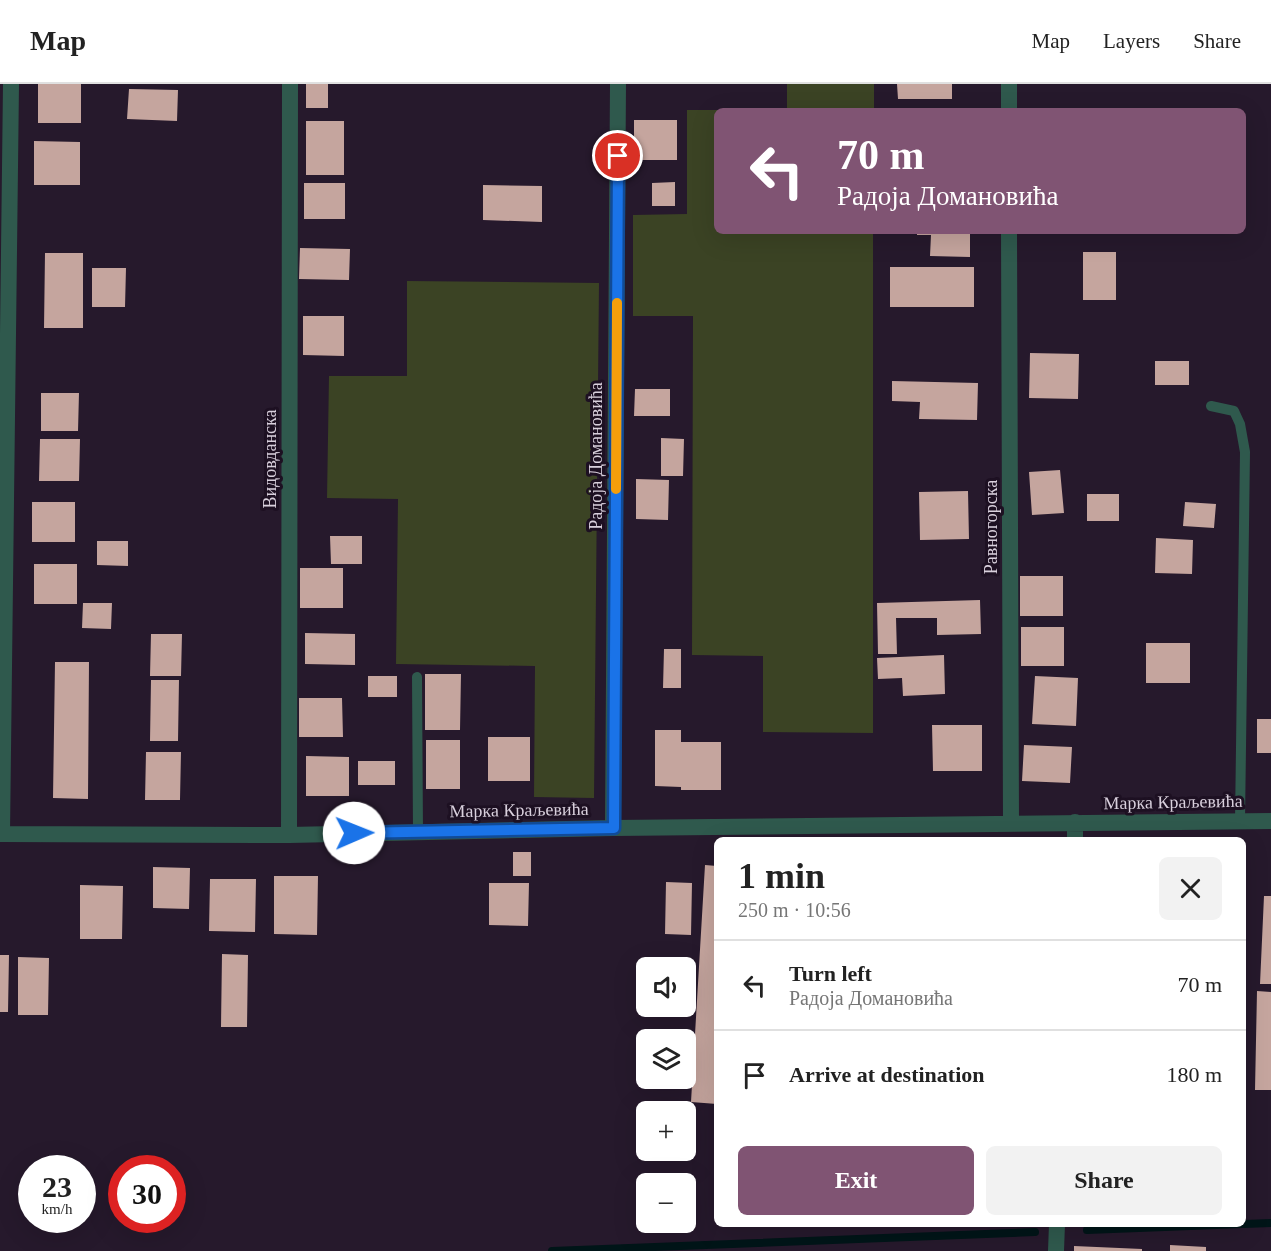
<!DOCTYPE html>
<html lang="en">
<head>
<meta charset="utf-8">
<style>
	body { margin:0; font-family:Georgia,serif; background:#f2f2f2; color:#222; height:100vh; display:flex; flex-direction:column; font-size:22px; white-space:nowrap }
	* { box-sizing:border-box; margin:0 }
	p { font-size:20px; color:#767676 }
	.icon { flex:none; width:33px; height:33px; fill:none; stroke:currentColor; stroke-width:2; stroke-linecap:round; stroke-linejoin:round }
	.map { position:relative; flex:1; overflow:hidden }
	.panel { position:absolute; left:714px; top:753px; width:532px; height:390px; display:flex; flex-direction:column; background:#fff; border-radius:9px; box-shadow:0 6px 24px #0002 }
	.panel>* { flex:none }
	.top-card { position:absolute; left:714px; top:24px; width:532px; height:126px; border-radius:9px; box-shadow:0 6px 24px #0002; background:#805473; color:#fff; overflow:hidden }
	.tools { position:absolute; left:636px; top:873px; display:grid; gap:12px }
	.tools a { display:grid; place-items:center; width:60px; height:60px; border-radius:9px; background:#fff; box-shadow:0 6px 24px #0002; font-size:30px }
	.speed { position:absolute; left:18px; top:1071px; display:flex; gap:12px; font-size:30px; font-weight:700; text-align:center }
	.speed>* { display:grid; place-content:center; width:78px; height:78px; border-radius:50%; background:#fff; box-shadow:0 6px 24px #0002; line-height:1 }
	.speed small { font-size:15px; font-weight:400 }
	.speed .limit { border:9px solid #d22; background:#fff; color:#111 }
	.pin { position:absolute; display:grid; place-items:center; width:51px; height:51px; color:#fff; margin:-26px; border:3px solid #fff; border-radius:50%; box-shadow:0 2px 6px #0007 }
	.me { position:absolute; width:66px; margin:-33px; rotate:89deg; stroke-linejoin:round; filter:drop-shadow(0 0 4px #0008) }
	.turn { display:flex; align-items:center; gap:21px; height:126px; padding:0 24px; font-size:27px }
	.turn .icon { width:78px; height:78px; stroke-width:2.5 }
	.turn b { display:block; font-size:42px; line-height:51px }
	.round { display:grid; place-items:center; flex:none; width:63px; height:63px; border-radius:9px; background:#f2f2f2 }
	.overview { display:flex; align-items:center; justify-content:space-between; height:102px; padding:0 24px }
	h1 { font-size:36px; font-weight:700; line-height:45px }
	.primary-button { display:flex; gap:12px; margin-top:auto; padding:12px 24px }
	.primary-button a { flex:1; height:69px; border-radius:9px; background:#805473; color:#fff; font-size:24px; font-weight:700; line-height:69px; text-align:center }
	.primary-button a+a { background:#f2f2f2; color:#222 }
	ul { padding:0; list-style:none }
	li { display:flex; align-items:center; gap:18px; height:90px; padding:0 24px; border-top:2px solid #e0e0e0 }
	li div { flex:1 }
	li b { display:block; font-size:22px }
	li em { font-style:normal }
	header { display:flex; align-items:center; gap:36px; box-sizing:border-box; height:84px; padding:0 30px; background:#fff; border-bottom:2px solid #e0e0e0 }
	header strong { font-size:28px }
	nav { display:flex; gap:33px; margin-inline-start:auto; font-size:21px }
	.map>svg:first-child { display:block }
	.green { fill:#3b4324 }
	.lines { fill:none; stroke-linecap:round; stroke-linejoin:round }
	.stream { stroke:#001518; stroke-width:8 }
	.building { fill:#c5a59e }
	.service { stroke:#2f594d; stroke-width:10 }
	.minor { stroke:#2f594d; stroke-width:16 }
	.route-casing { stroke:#114b97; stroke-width:15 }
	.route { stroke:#1a73e8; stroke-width:10 }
	.slow { stroke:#f59e0b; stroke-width:10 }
	.labels { text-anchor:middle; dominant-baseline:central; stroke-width:6; stroke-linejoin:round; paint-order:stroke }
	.street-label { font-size:18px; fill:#d9d0dd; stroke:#1d1022 }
</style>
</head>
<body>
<header>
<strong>Map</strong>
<nav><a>Map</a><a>Layers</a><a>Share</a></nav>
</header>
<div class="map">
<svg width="1271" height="1167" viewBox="0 0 1271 1167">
	<rect width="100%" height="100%" fill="#26192c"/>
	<!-- green -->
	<path class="green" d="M 787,0 L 874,0 L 874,27 L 717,27 L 717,147 L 873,147 L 873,649 L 763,648 L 763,572 L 692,571 L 693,232 L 633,232 L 633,131 L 687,130 L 687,26 L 787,26 Z
		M 407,197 L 599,199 L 594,714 L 534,713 L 535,582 L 396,580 L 398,415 L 327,414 L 329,292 L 407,292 Z"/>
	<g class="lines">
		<!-- stream -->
		<path class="stream" d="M 1244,1140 L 1271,1139
			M 1087,1146 L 1242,1140
			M 552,1167 L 1035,1148"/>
	</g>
	<!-- building -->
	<path class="building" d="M 38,0 L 81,0 L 81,39 L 38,39 Z
		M 306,0 L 328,0 L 328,24 L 306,24 Z
		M 897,0 L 952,0 L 952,15 L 898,15 Z
		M 129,5 L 178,6 L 177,37 L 127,35 Z
		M 938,24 L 938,27 L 914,27 L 914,25 Z
		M 634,36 L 677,36 L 677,76 L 634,76 Z
		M 306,37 L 344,37 L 344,91 L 306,91 Z
		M 34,57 L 80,58 L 80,101 L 34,101 Z
		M 675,98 L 675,122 L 652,122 L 652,99 Z
		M 304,99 L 345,99 L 345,135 L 304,135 Z
		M 483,101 L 542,102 L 542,138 L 483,136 Z
		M 917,147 L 970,147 L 970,173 L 930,172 L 931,151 L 917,151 Z
		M 300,164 L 350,165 L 349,196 L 299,195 Z
		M 1083,168 L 1116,168 L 1116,216 L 1083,216 Z
		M 45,169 L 83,169 L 83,244 L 44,244 Z
		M 890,183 L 974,183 L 974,223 L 890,223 Z
		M 92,184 L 126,184 L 125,223 L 92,223 Z
		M 303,232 L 344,232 L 344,272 L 303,271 Z
		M 1030,269 L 1079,270 L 1078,315 L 1029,314 Z
		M 1155,277 L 1189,277 L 1189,301 L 1155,301 Z
		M 892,297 L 978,299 L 977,336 L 919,335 L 920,318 L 892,317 Z
		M 635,305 L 670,305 L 670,332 L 634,332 Z
		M 41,309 L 79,309 L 78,347 L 41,347 Z
		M 661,354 L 684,355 L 683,392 L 661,392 Z
		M 40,355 L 80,355 L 79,397 L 39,397 Z
		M 1060,386 L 1064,429 L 1032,431 L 1029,388 Z
		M 636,395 L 669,396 L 668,436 L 636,435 Z
		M 968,407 L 969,455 L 920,456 L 919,408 Z
		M 1087,410 L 1119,410 L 1119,437 L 1087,437 Z
		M 32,418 L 75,418 L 75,458 L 32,458 Z
		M 1185,418 L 1216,420 L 1214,444 L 1183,442 Z
		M 330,452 L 362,452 L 362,480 L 331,480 Z
		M 1156,454 L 1193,456 L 1192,490 L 1155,489 Z
		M 97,457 L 128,457 L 128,482 L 97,481 Z
		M 34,480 L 77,480 L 77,520 L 34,520 Z
		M 300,484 L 343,484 L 343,524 L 300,524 Z
		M 1020,492 L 1063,492 L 1063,532 L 1020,532 Z
		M 980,516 L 981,550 L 937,551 L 937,534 L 896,534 L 897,570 L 878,570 L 877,519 Z
		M 83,519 L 112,519 L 111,545 L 82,544 Z
		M 1021,543 L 1064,543 L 1064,582 L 1021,582 Z
		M 305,549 L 355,550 L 355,581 L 305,580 Z
		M 151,550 L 182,550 L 181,592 L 150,592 Z
		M 1146,559 L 1190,559 L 1190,599 L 1146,599 Z
		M 664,565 L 681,565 L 681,604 L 663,604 Z
		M 944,571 L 945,610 L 903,612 L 902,594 L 878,595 L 877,574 Z
		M 55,578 L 89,578 L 88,715 L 53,714 Z
		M 425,590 L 461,590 L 460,646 L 425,646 Z
		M 368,592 L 397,592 L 397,613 L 368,613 Z
		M 1035,592 L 1078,594 L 1076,642 L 1032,640 Z
		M 151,596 L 179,596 L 178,657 L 150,657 Z
		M 299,614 L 342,614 L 343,653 L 299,653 Z
		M 1257,635 L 1271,635 L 1271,669 L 1257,669 Z
		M 932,641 L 982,641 L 982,687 L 933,687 Z
		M 655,646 L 681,646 L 681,658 L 721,658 L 721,706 L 681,706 L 681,703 L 655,702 Z
		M 488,653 L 530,653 L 530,697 L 488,697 Z
		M 426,656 L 460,656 L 460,705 L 426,705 Z
		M 1024,661 L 1072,663 L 1070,699 L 1022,697 Z
		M 146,668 L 181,668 L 180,716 L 145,716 Z
		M 306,672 L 349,673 L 349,712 L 306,712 Z
		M 358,677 L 395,677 L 395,701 L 358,701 Z
		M 513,768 L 531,768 L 531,792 L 513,792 Z
		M 705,781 L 717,782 L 717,1020 L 691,1018 Z
		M 153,783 L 190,784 L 189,825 L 153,824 Z
		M 274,792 L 318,792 L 317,851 L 274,850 Z
		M 210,795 L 256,795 L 255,848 L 209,847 Z
		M 666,798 L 692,799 L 691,851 L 665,850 Z
		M 489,799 L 529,799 L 528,842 L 489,841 Z
		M 80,801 L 123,802 L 122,855 L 80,855 Z
		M 1264,812 L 1271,812 L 1271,900 L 1260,900 Z
		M 222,870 L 248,871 L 247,943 L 221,943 Z
		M 0,871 L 9,871 L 8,928 L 0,928 Z
		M 18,873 L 49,874 L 48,931 L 18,931 Z
		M 1257,907 L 1271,908 L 1271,1006 L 1255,1006 Z
		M 1170,1161 L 1206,1163 L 1206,1167 L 1170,1167 Z
		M 1074,1162 L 1142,1165 L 1142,1167 L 1074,1167 Z"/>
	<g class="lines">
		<!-- service -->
		<path class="service" d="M 1211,322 L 1234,327 L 1240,340 L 1245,368 L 1240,737
			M 417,593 L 418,748"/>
		<!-- minor -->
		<path class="minor" d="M 1009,0 L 1009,27
			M 1009,147 L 1011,739
			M 613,744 L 618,0
			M 0,750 L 289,751 L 613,744 L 1271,737
			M 2,750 L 11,0
			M 289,751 L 290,0
			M 1075,756 L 1075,738
			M 1056,1167 L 1057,1140"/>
	</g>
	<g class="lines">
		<!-- route casing -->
		<g class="route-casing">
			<path id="route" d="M 354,749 L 614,744 L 618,72"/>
		</g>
		<!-- route -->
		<use href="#route" class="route"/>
		<!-- slow -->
		<path class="slow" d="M 616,405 L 617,219"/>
	</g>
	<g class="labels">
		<!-- street labels -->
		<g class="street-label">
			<text transform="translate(596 372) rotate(-90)">Радоја Домановића</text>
			<text transform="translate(270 375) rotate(-90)">Видовданска</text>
			<text transform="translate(991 443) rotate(-90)">Равногорска</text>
			<text transform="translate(1173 718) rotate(-1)">Марка Краљевића</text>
			<text transform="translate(519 726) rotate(-1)">Марка Краљевића</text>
		</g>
	</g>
</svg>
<div class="tools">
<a><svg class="icon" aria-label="sound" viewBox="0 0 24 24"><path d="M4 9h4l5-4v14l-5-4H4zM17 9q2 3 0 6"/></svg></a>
<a><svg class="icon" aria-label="layers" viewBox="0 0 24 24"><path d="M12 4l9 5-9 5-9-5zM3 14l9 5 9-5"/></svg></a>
<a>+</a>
<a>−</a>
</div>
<div class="speed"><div>23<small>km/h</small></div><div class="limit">30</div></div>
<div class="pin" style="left:618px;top:72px;background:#d93025"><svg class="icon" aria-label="arrive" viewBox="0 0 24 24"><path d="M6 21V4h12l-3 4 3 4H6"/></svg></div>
<svg class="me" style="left:354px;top:749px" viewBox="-20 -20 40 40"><circle r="19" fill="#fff"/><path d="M0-13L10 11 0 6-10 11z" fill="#1a73e8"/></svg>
<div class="top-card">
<div class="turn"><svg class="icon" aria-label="left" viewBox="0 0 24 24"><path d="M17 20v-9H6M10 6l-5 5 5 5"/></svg><div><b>70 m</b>Радоја Домановића</div></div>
</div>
<section class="panel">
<div class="overview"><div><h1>1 min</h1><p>250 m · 10:56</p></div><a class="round"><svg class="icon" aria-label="close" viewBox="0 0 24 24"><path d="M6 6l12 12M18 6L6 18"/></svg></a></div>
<ul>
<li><svg class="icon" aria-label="left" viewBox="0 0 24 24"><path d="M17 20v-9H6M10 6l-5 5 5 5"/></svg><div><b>Turn left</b><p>Радоја Домановића</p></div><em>70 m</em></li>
<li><svg class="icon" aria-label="arrive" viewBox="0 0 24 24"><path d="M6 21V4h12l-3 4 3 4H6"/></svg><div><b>Arrive at destination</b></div><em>180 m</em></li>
</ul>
<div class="primary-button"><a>Exit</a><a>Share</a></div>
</section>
</div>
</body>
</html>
